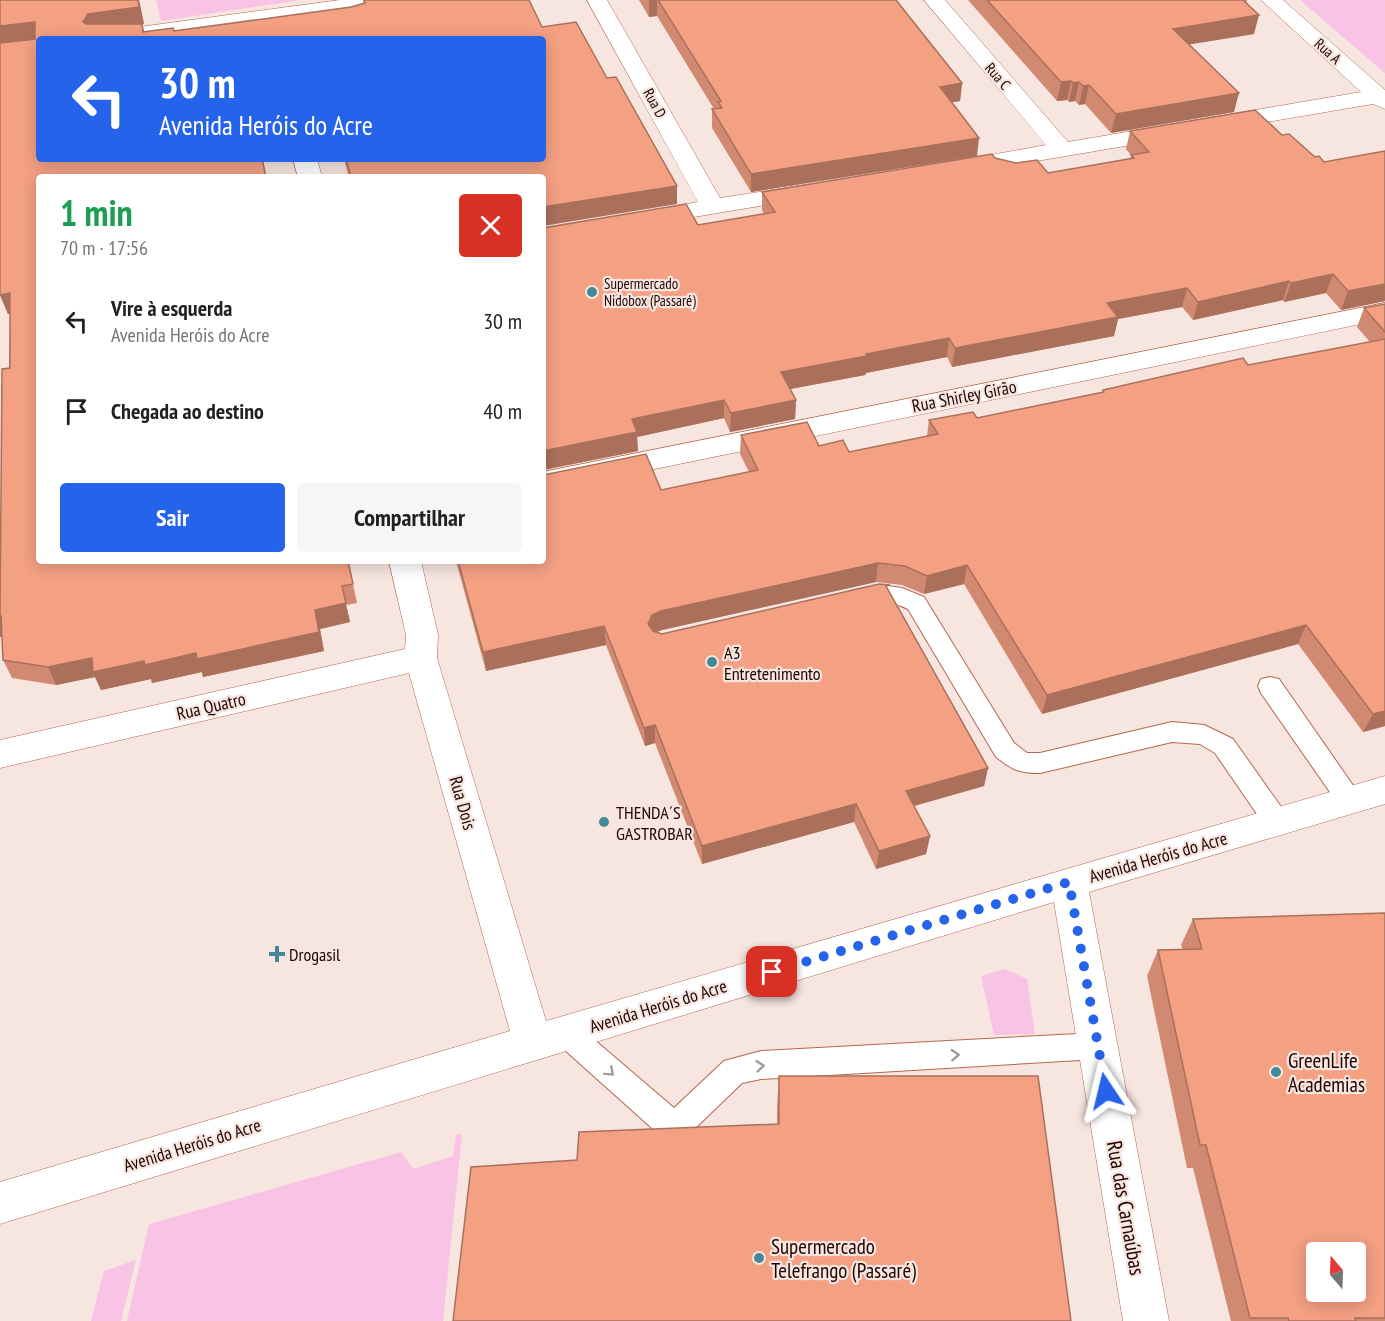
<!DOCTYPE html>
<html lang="pt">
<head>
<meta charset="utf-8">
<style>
	body { margin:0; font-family:"PT Sans Narrow",sans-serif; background:#f6f6f6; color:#202124; height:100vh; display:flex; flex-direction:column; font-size:22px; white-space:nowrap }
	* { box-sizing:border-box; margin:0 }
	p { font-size:20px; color:#757577 }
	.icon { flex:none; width:33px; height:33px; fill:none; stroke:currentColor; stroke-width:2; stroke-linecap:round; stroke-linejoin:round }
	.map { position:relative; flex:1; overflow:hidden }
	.side { position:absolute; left:36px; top:174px; width:510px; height:390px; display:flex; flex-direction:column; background:#fff; border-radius:6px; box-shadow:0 3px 15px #0003 }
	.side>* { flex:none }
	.hud { position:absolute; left:36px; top:36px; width:510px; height:126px; border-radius:6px; box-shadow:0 3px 15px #0003; background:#2563eb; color:#fff; overflow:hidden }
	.needle { width:39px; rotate:341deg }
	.controls { position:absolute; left:1306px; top:1242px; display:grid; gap:12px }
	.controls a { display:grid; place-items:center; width:60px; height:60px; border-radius:6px; background:#fff; box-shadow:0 3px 15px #0003; font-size:30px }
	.pin { position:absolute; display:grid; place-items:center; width:51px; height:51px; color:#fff; margin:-26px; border-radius:12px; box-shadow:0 3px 9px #0006 }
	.me { position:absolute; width:66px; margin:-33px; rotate:350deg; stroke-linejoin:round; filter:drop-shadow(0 0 4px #0008) }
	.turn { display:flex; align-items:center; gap:21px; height:126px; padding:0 24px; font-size:27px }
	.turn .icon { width:78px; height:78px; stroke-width:2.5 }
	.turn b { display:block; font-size:42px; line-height:51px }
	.round { display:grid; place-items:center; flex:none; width:63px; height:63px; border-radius:6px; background:#f6f6f6 }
	.summary { display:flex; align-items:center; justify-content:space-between; height:102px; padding:0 24px }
	h1 { font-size:36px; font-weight:700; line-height:45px; color:#1e9e55 }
	.primary-button { display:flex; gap:12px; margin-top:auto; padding:12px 24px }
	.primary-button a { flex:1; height:69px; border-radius:6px; background:#2563eb; color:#fff; font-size:24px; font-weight:700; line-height:69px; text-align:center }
	.primary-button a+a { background:#f6f6f6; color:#202124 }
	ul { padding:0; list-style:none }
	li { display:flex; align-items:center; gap:18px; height:90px; padding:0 24px }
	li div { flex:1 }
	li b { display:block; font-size:22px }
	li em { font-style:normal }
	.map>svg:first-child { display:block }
	.green { fill:#f9c3e6 }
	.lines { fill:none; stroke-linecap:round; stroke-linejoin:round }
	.lane-casing { stroke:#b4684d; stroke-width:2 }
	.street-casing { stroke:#b4684d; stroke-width:1 }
	.lane { fill:#fff; fill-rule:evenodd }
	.street { fill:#fff; fill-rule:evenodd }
	.wall { fill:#d18a71 }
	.shaded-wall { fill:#aa705c }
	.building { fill:#f3a083; stroke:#aa705c; stroke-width:1.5; fill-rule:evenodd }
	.oneway { stroke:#a59b99 }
	.route { stroke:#2563eb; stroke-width:10; stroke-dasharray:0 18 }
	.poi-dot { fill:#46879a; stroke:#f7e5df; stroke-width:2 }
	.labels { text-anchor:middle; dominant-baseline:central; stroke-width:4.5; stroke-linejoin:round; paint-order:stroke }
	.far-street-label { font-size:15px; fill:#1f0400; stroke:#f7e5df }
	.far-poi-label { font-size:15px; fill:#1f0400; stroke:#f7e5df; text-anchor:start }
	.street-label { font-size:18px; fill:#1f0400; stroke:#f7e5df }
	.poi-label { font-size:18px; fill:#1f0400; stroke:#f7e5df; text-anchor:start }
	.near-poi-label { font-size:21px; fill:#1f0400; stroke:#f7e5df; text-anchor:start }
	.near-street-label { font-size:21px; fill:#1f0400; stroke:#f7e5df }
</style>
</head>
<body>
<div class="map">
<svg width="1385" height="1321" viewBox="0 0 1385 1321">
	<rect width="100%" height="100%" fill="#f7e5df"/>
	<!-- green -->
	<path class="green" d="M 156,0 L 301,0 L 161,21 Z
		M 1300,0 L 1385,0 L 1385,73 Z
		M 1004,969 L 1027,979 L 1035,1034 L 994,1035 L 981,976 Z
		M 462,1134 L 443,1321 L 127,1321 L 149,1224 L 401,1152 L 413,1169 L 453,1156 L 456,1135 Z
		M 136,1260 L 121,1321 L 91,1321 L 104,1271 Z"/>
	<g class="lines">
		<!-- lane casing -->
		<g class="lane-casing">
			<path id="lane" d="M 881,585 L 902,588 L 924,597 L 1014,743 L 1027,753 L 1040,753 L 1172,722 L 1204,725 L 1233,739 L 1286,814 L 1290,822 L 1286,830 L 1277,833 L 1268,830 L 1215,753 L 1200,744 L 1172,742 L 1040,773 C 1018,773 1013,770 996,757 L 908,609 C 886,598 870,609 850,603 L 846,597 L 850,591 Z
				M 1270,677 L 1279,679 L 1359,794 L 1363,801 L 1359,808 L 1350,812 L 1341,808 L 1261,693 L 1258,686 L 1261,679 Z
				M 567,1021 L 577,1025 L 674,1108 L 724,1061 L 761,1051 L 1097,1033 L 1107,1037 L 1112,1046 L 1107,1055 L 1097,1059 L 761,1079 L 742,1083 L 685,1138 L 674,1142 L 663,1138 L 557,1043 L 553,1034 L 557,1025 Z"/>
		</g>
		<!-- street casing -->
		<g class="street-casing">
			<path id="street" d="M 340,0 L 396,0 L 393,4 L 386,6 L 149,39 L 91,39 L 94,34 L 102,32 Z
				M 587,0 L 607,0 L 720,198 L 805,185 L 814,187 L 817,192 L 814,197 L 646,225 L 637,223 L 634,218 L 637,213 L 698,202 Z
				M 924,0 L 945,0 L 1068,142 L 1361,92 L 1261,0 L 1283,0 L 1385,90 L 1385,109 L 1373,104 L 960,174 L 952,172 L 948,167 L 952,162 L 1046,145 Z
				M 293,159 L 317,159 L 322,177 L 298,177 Z
				M 1385,303 L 1385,319 L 543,492 L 543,472 Z
				M 389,561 L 421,561 L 438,635 L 437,658 L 546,1021 L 1385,776 L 1385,804 L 1089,892 L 1169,1321 L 1123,1321 L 1054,902 L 0,1224 L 0,1182 L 510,1031 L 409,673 L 0,768 L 0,740 L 405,649 L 406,635 Z"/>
		</g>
		<!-- lane -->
		<use href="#lane" class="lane"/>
		<!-- street -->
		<use href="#street" class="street"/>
	</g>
	<!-- wall -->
	<path class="wall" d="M 0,0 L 139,0 L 144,24 L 142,24 L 144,32 L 174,31 L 351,7 L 364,4 L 363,0 L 529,0 L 542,27 L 677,204 L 543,177 L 349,177 L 344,159 L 543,159 L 543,39 L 39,159 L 263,159 L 266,177 L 39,177 L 348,561 L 357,603 L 346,605 L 350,622 L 320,629 L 324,651 L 203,677 L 202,672 L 152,683 L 151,679 L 101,690 L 95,677 L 56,685 L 12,678 L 3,660 L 10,313 L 8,314 L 0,295 Z
		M 639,0 L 896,0 L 962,83 L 960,101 L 952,102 L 977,156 L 751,192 L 712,128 L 712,109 L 714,109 L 657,16 L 649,17 Z
		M 968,0 L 1247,0 L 1246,4 L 1254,34 L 1189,44 L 1234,112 L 1111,133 L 1085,104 L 1079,105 L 1075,101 L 1069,102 L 1067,100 L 1057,101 Z
		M 1130,131 L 1282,135 L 1315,157 L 1324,162 L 1385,151 L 1385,301 L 1341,310 L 1326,293 L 1284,302 L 1283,300 L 1193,320 L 1182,307 L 1118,319 L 1114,336 L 952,367 L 947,357 L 866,373 L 865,375 L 790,389 L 796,400 L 795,419 L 730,432 L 724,418 L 637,437 L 638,451 L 543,470 L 543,228 L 698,225 L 764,214 L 762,210 L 762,192 L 995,158 L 1048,173 L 1130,159 L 1131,155 L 1126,149 Z
		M 1385,304 L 1385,726 L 1363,732 L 1298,644 L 1042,714 L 964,584 L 924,594 L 902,585 L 876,582 L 662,630 L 657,632 L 662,634 L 889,591 L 988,768 L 984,786 L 914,806 L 930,836 L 926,854 L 876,869 L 854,822 L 702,864 L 655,743 L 645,746 L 606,645 L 486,671 L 456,561 L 543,561 L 661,490 L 749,472 L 740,454 L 741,435 L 819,446 L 849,452 L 927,436 L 929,420 L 977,418 L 1102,392 L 1103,390 L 1248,365 L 1370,342 L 1357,327 L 1364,308 Z
		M 1385,913 L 1385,1321 L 1231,1321 L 1193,1168 L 1187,1168 L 1147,976 L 1158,950 L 1183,950 L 1181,945 L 1193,919 Z
		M 779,1076 L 1071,1321 L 577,1160 L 777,1124 L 777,1107 Z"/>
	<!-- shaded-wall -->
	<path class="shaded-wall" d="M 138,0 L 139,0 L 144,24 L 142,24 L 146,39 L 93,32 L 83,22 L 88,14 Z
		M 649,0 L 657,0 L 657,16 L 649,17 Z
		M 1259,15 L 1254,34 L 1168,48 L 1173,29 Z
		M 35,22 L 40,39 L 0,44 L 0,26 Z
		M 1071,81 L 1067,100 L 1057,101 L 1061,82 Z
		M 1079,82 L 1075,101 L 1069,102 L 1073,83 Z
		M 962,83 L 960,101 L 937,105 L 940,87 Z
		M 1089,85 L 1085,104 L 1079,105 L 1083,86 Z
		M 1239,93 L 1234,112 L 1111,133 L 1116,114 Z
		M 979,138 L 977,156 L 751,192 L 751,174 Z
		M 677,186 L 677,204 L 543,226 L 543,207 Z
		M 1333,274 L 1326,293 L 1284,302 L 1291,283 Z
		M 1289,281 L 1283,300 L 1193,320 L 1198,302 Z
		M 1385,284 L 1385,301 L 1341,310 L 1348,291 Z
		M 1187,288 L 1182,307 L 1118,319 L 1114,336 L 952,367 L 955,348 L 1107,303 Z
		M 10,293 L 18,312 L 8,314 L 0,295 Z
		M 949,338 L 947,357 L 866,373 L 865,375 L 780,391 L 781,372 L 866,354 Z
		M 724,400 L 724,418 L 637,437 L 638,451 L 543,470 L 543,451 L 632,419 Z
		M 796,400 L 795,419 L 730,432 L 731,413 Z
		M 878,563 L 876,582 L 662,630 L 652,634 L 648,624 L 652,615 L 661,611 Z
		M 967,565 L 964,584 L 924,594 L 927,576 Z
		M 342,586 L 350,622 L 320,629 L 324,651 L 203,677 L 202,672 L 152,683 L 151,679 L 101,690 L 95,677 L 56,685 L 48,667 L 315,610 Z
		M 0,616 L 1,616 L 10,635 L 0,637 Z
		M 1306,625 L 1298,644 L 1042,714 L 1047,695 Z
		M 604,626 L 606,645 L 486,671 L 483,652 Z
		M 1385,711 L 1385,726 L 1363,732 L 1373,714 Z
		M 655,725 L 655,743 L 645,746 L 644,728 Z
		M 988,768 L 984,786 L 903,809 L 906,791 Z
		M 856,804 L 854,822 L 702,864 L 702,846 Z
		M 930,836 L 926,854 L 876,869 L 879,851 Z"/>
	<!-- building -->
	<path class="building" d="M 0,0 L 138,0 L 139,7 L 88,14 L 83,22 L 86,24 L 142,24 L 143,32 L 173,28 L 174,31 L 351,7 L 365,3 L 364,0 L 529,0 L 542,27 L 576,22 L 607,78 L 616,77 L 677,186 L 543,207 L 543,177 L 351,177 L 346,159 L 543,159 L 543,39 L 39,39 L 39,159 L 262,159 L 266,177 L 39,177 L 39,561 L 348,561 L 353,584 L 342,586 L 346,603 L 315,610 L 319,632 L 197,659 L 196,653 L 145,665 L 144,661 L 93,672 L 92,658 L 48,667 L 3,660 L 1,616 L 0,616 L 2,369 L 10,368 L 10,293 L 0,295 L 0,43 L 35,39 L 35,22 L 0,26 Z
		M 658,0 L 896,0 L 962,83 L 940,87 L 979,138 L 751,174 L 712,109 L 722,108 L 718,102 L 721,101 Z
		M 987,0 L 1243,0 L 1259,15 L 1173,29 L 1239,93 L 1116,114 L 1089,85 L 1083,86 L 1079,82 L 1073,83 L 1071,81 L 1061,82 Z
		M 1255,110 L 1282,135 L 1289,134 L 1315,157 L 1319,156 L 1324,162 L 1385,151 L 1385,284 L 1348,291 L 1333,274 L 1291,283 L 1289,281 L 1198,302 L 1187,288 L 1107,303 L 1118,317 L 955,348 L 949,338 L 866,354 L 867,356 L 781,372 L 796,400 L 731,413 L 724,400 L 632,419 L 637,432 L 543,451 L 543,228 L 686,204 L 698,225 L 775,212 L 762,192 L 992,154 L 995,158 L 1016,163 L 1037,160 L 1048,173 L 1134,158 L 1131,155 L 1149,152 L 1130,131 Z
		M 1385,304 L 1385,332 L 1364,308 Z
		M 1385,339 L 1385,711 L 1373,714 L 1306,625 L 1047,695 L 967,565 L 927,576 L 905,566 L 878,563 L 661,611 L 652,615 L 648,624 L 653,631 L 662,634 L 879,584 L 890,585 L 886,586 L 988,768 L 906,791 L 930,836 L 879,851 L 856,804 L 702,846 L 655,725 L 644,728 L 604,626 L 483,652 L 458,561 L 543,561 L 543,475 L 646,454 L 661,490 L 758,470 L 741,435 L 807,422 L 819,446 L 843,440 L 849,452 L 938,434 L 929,420 L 973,412 L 977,418 L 1104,392 L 1103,390 L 1243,358 L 1248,365 Z
		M 1385,913 L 1385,1318 L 1355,1318 L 1356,1321 L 1289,1321 L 1288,1318 L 1250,1318 L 1206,1145 L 1200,1145 L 1158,950 L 1202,949 L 1193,919 ZM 1317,1252 L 1356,1252 L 1356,1292 L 1317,1292 Z
		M 779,1076 L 1038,1076 L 1071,1321 L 453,1321 L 471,1167 L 577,1160 L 579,1132 L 779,1124 Z"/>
	<!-- one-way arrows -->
	<defs><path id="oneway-chevron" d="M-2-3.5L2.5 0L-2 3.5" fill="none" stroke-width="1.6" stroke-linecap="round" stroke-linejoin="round" transform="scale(1.5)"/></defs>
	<g class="oneway">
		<use href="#oneway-chevron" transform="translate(955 1055) rotate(-3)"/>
		<use href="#oneway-chevron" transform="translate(760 1066) rotate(-6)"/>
		<use href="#oneway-chevron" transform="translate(610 1072) rotate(42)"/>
	</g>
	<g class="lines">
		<!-- route -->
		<path class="route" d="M 772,972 L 1069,882 L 1106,1091"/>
	</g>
	<!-- markers -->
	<g class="poi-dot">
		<circle cx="592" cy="292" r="6"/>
		<circle cx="712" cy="662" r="6"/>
		<circle cx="604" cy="822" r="6"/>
		<path d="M274 945h6v6h6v6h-6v6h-6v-6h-6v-6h6z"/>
		<circle cx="1276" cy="1072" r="6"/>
		<circle cx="759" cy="1258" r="6"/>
	</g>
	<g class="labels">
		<!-- far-street labels -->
		<g class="far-street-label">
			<text transform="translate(1328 51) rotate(42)">Rua A</text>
			<text transform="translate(998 76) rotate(49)">Rua C</text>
			<text transform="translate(655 103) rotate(61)">Rua D</text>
		</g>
		<!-- far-poi labels -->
		<g class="far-poi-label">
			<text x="604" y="283">Supermercado<tspan x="604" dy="17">Nidobox (Passaré)</tspan></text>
		</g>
		<!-- street labels -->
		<g class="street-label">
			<text transform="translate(964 396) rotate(-11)">Rua Shirley Girão</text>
			<text transform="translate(211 706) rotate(-13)">Rua Quatro</text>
			<text transform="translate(463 803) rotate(74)">Rua Dois</text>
			<text transform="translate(1158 857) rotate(-16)">Avenida Heróis do Acre</text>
			<text transform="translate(658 1006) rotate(-17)">Avenida Heróis do Acre</text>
			<text transform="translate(192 1145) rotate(-17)">Avenida Heróis do Acre</text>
		</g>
		<!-- poi labels -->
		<g class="poi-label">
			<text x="724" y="652">A3<tspan x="724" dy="21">Entretenimento</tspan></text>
			<text x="616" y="812">THENDA´S<tspan x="616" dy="21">GASTROBAR</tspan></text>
			<text x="289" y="954">Drogasil</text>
		</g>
		<!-- near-poi labels -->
		<g class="near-poi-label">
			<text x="1288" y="1060">GreenLife<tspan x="1288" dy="24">Academias</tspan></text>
			<text x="771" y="1246">Supermercado<tspan x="771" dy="24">Telefrango (Passaré)</tspan></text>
		</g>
		<!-- near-street labels -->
		<g class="near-street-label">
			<text transform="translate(1126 1208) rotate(80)">Rua das Carnaúbas</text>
		</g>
	</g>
</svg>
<div class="controls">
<a><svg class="needle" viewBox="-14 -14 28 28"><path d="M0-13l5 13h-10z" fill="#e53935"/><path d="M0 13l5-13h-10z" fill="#757577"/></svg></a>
</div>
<div class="pin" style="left:772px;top:972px;background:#d93025"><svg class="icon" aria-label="arrive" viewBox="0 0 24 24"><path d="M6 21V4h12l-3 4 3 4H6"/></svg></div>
<svg class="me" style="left:1106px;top:1091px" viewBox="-20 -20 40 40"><path d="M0-17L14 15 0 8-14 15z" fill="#2563eb" stroke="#fff" stroke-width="4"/></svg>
<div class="hud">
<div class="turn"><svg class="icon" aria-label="left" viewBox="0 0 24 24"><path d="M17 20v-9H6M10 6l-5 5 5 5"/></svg><div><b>30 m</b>Avenida Heróis do Acre</div></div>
</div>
<section class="side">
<div class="summary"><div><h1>1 min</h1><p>70 m · 17:56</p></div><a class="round" style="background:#d93025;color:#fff"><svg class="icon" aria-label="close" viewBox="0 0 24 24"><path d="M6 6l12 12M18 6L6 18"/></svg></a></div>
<ul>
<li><svg class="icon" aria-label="left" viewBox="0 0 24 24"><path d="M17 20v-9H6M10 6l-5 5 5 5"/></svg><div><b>Vire à esquerda</b><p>Avenida Heróis do Acre</p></div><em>30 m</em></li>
<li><svg class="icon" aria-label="arrive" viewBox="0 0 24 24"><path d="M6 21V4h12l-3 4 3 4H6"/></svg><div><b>Chegada ao destino</b></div><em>40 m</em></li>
</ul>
<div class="primary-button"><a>Sair</a><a>Compartilhar</a></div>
</section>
</div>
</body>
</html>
